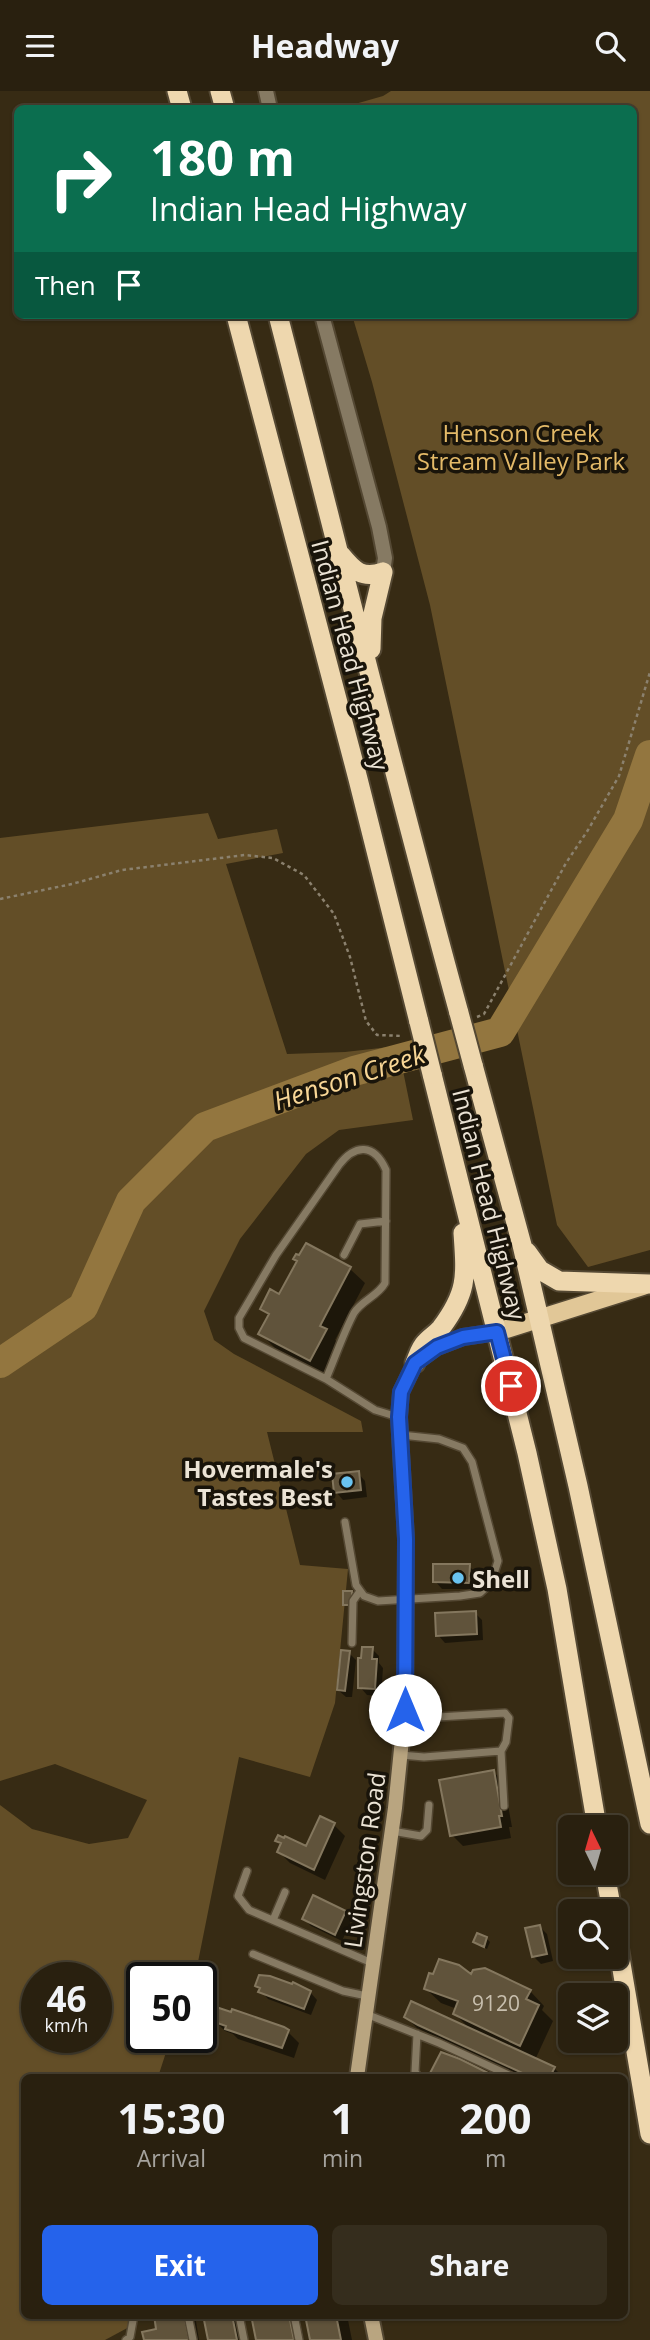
<!DOCTYPE html>
<html lang="en">
<head>
<meta charset="utf-8">
<style>
	body { margin:0; font-family:"Open Sans",sans-serif; background:#352d1d; color:#f1f3f6; height:100vh; display:flex; flex-direction:column; font-size:26px; white-space:nowrap }
	* { box-sizing:border-box; margin:0 }
	p { font-size:23px; color:#a5a39e }
	.icon { flex:none; width:38px; height:38px; fill:none; stroke:currentColor; stroke-width:2; stroke-linecap:round; stroke-linejoin:round }
	.map { position:relative; flex:1; overflow:hidden }
	.details { position:absolute; left:21px; top:1983px; width:607px; height:245px; display:flex; flex-direction:column; background:#29200f; border-radius:10px; box-shadow:0 2px 5px #0004,0 0 0 2px #453e2f }
	.details>* { flex:none }
	.guide { position:absolute; left:14px; top:14px; width:623px; height:214px; border-radius:10px; box-shadow:0 2px 5px #0004,0 0 0 2px #453e2f; background:#0b6e4f; color:#fff; overflow:hidden }
	.needle { width:46px; rotate:355deg }
	.fabs { position:absolute; left:558px; top:1724px; display:grid; gap:14px }
	.fabs a { display:grid; place-items:center; width:70px; height:70px; border-radius:10px; background:#29200f; box-shadow:0 2px 5px #0004,0 0 0 2px #453e2f; font-size:35px }
	.speed { position:absolute; left:21px; top:1871px; display:flex; gap:14px; font-size:35px; font-weight:700; text-align:center }
	.speed>* { display:grid; place-content:center; width:91px; height:91px; border-radius:50%; background:#29200f; box-shadow:0 2px 5px #0004,0 0 0 2px #453e2f; line-height:1 }
	.speed small { font-size:18px; font-weight:400 }
	.speed .limit { border:4px solid #111; border-radius:10px; background:#fff; color:#111 }
	.pin { position:absolute; display:grid; place-items:center; width:60px; height:60px; color:#fff; margin:-30px; border:4px solid #fff; border-radius:50%; box-shadow:0 2px 7px #0007 }
	.me { position:absolute; width:77px; margin:-38px; rotate:0deg; stroke-linejoin:round; filter:drop-shadow(0 0 5px #0008) }
	.turn { display:flex; align-items:center; gap:24px; height:147px; padding:0 21px; font-size:32px }
	.turn .icon { width:91px; height:91px; stroke-width:2.5 }
	.turn b { display:block; font-size:49px; line-height:60px }
	.then { display:flex; align-items:center; height:66px; padding:0 21px; background:#0003; gap:14px; font-size:26px }
	.eta { display:flex; justify-content:space-evenly; align-items:center; height:119px; text-align:center }
	.eta b { font-size:42px; font-weight:700; line-height:49px }
	.action { display:flex; gap:14px; margin-top:auto; padding:14px 21px }
	.action a { flex:1; height:80px; border-radius:10px; background:#2563eb; color:#fff; font-size:28px; font-weight:700; line-height:80px; text-align:center }
	.action a+a { background:#352d1d; color:#f1f3f6 }
	header { display:flex; justify-content:space-between; align-items:center; height:91px; padding:0 21px; background:#29200f; font-size:32px; font-weight:700 }
	.map>svg:first-child { display:block }
	.green { fill:#634e27; fill-rule:evenodd }
	.shadow { fill:#0007 }
	.lines { fill:none; stroke-linecap:round; stroke-linejoin:round }
	.river { stroke:#93763f; stroke-width:30 }
	.building { fill:#60533b; stroke:#84775e; stroke-width:2 }
	.service-casing { stroke:#544833; stroke-width:10 }
	.minor-casing { stroke:#544833; stroke-width:18 }
	.secondary-casing { stroke:#544833; stroke-width:18 }
	.primary-casing { stroke:#544833; stroke-width:21 }
	.trunk-casing { stroke:#544833; stroke-width:23 }
	.path { stroke:#8b816e; stroke-width:2.5; stroke-dasharray:3.5 3.5; stroke-linecap:butt }
	.service { stroke:#867a63; stroke-width:7 }
	.minor { stroke:#867a63; stroke-width:14 }
	.secondary { stroke:#b9a580; stroke-width:14 }
	.primary { stroke:#e1c797; stroke-width:18 }
	.trunk { stroke:#eed7ae; stroke-width:19 }
	.trunk-bridge-casing { stroke:#544833; stroke-width:23; stroke-linecap:butt }
	.trunk-bridge { stroke:#eed7ae; stroke-width:19 }
	.route-casing { stroke:#184099; stroke-width:18 }
	.route { stroke:#2563eb; stroke-width:12 }
	.poi-dot { fill:#69c3f1; stroke:#19140a; stroke-width:2.5 }
	.labels { text-anchor:middle; dominant-baseline:central; stroke-width:7; stroke-linejoin:round; paint-order:stroke }
	.number-label { font-size:21px; fill:#c8bfae }
	.park-label { font-size:24px; fill:#e4ba68; stroke:#19140a }
	.street-label { font-size:24px; fill:#ebe3d5; stroke:#19140a }
	.poi-label { font-size:24px; font-weight:bold; fill:#ebe3d5; stroke:#19140a; text-anchor:end }
	.water-label { font-size:26px; font-style:italic; fill:#f8d696; stroke:#19140a }
</style>
</head>
<body>
<header><svg class="icon" aria-label="menu" viewBox="0 0 24 24"><path d="M4 6h16M4 12h16M4 18h16"/></svg>Headway<svg class="icon" aria-label="search" viewBox="0 0 24 24"><circle cx="10" cy="10" r="6"/><path d="M15 15l6 6"/></svg></header>
<div class="map">
<svg width="650" height="2249" viewBox="0 0 650 2249">
	<rect width="100%" height="100%" fill="#372b14"/>
	<!-- green -->
	<path class="green" d="M 391,0 L 650,0 L 650,1159 L 588,1176 L 557,1134 L 430,514 L 372,291 L 352,224 L 634,224 L 634,18 L 341,17 L 383,5 Z
		M 208,722 L 218,748 L 277,738 L 283,762 L 226,773 L 287,963 L 345,961 L 398,955 L 413,1029 L 339,1039 L 306,1063 L 240,1148 L 204,1220 L 214,1249 L 234,1263 L 361,1330 L 363,1341 L 267,1341 L 300,1474 L 348,1478 L 335,1612 L 310,1686 L 239,1666 L 198,1871 L 193,1886 L 142,1886 L 142,1946 L 171,1946 L 158,1986 L 24,1986 L 24,2224 L 133,2224 L 131,2235 L 105,2249 L 0,2249 L 0,1714 L 32,1738 L 89,1753 L 128,1747 L 147,1709 L 55,1673 L 0,1690 L 0,747 ZM 37,1886 L 96,1886 L 96,1946 L 37,1946 Z"/>
	<!-- shadow -->
	<path class="shadow" d="M 300,1167 L 350,1178 L 365,1192 L 335,1249 L 341,1254 L 325,1283 L 275,1257 L 261,1243 L 270,1225 L 262,1217 L 280,1205 Z
		M 358,1382 L 365,1390 L 367,1406 L 343,1409 L 336,1401 Z
		M 469,1475 L 476,1482 L 476,1498 L 442,1498 L 435,1490 Z
		M 475,1522 L 482,1529 L 483,1549 L 445,1552 L 438,1544 Z
		M 372,1558 L 379,1565 L 379,1572 L 383,1577 L 381,1605 L 367,1604 L 360,1596 Z
		M 349,1562 L 356,1569 L 352,1606 L 346,1606 L 338,1599 Z
		M 493,1680 L 504,1692 L 512,1736 L 509,1736 L 511,1747 L 463,1755 L 452,1744 Z
		M 321,1727 L 334,1734 L 345,1745 L 325,1789 L 290,1772 L 279,1761 L 282,1754 L 278,1749 L 307,1757 Z
		M 345,1821 L 352,1828 L 342,1850 L 311,1835 L 304,1828 Z
		M 540,1836 L 547,1843 L 553,1870 L 541,1873 L 533,1865 Z
		M 486,1847 L 490,1851 L 487,1858 L 475,1851 Z
		M 472,1885 L 530,1900 L 544,1915 L 542,1919 L 553,1930 L 535,1969 L 554,1977 L 563,1986 L 522,1986 L 417,1937 L 406,1926 L 470,1938 L 455,1923 L 457,1918 L 441,1912 L 426,1898 Z
		M 257,1895 L 310,1901 L 317,1909 L 311,1924 L 268,1908 Z
		M 214,1929 L 288,1941 L 299,1952 L 294,1967 L 238,1948 L 233,1943 L 225,1940 Z
		M 156,2224 L 195,2224 L 199,2249 L 146,2249 L 158,2239 Z
		M 204,2224 L 243,2224 L 248,2249 L 209,2249 Z
		M 253,2224 L 299,2224 L 304,2249 L 258,2249 Z
		M 307,2224 L 347,2224 L 352,2249 L 312,2249 Z"/>
	<g class="lines">
		<!-- river -->
		<path class="river" d="M 0,1272 L 83,1216 L 131,1110 L 205,1036 L 354,980 L 500,941 L 628,729 L 650,664"/>
	</g>
	<!-- building -->
	<path class="building" d="M 306,1152 L 351,1176 L 320,1235 L 327,1238 L 310,1270 L 258,1243 L 269,1223 L 260,1218 L 270,1198 L 279,1203 L 297,1170 L 293,1168 L 296,1163 L 299,1164 Z
		M 359,1380 L 361,1399 L 334,1402 L 332,1383 Z
		M 433,1473 L 470,1473 L 469,1492 L 433,1491 Z
		M 343,1500 L 352,1500 L 352,1514 L 343,1514 Z
		M 476,1520 L 477,1543 L 436,1545 L 435,1522 Z
		M 362,1556 L 373,1556 L 372,1568 L 377,1568 L 375,1598 L 358,1597 L 358,1567 L 361,1567 Z
		M 341,1559 L 350,1560 L 345,1600 L 337,1599 Z
		M 494,1679 L 502,1725 L 499,1725 L 501,1736 L 450,1745 L 439,1689 Z
		M 320,1725 L 335,1732 L 314,1779 L 277,1761 L 281,1752 L 275,1750 L 278,1744 L 284,1747 L 285,1745 L 306,1755 Z
		M 313,1804 L 346,1820 L 335,1844 L 302,1828 Z
		M 540,1834 L 547,1863 L 532,1866 L 525,1837 Z
		M 477,1842 L 487,1846 L 484,1856 L 473,1851 Z
		M 439,1868 L 459,1874 L 471,1883 L 473,1879 L 485,1877 L 531,1899 L 526,1908 L 539,1914 L 520,1955 L 453,1923 L 458,1910 L 424,1898 L 429,1882 L 433,1883 Z
		M 259,1884 L 270,1885 L 292,1893 L 293,1891 L 311,1900 L 304,1918 L 258,1901 L 260,1897 L 255,1895 Z
		M 411,1910 L 555,1976 L 550,1986 L 531,1986 L 418,1934 L 404,1926 Z
		M 216,1916 L 231,1921 L 232,1918 L 284,1936 L 289,1939 L 282,1957 L 225,1938 L 226,1935 L 212,1930 Z
		M 441,1961 L 460,1968 L 496,1986 L 428,1986 Z
		M 154,2224 L 184,2224 L 189,2249 L 144,2249 L 142,2241 L 156,2238 Z
		M 203,2224 L 232,2224 L 237,2249 L 208,2249 Z
		M 251,2224 L 289,2224 L 294,2249 L 256,2249 Z
		M 305,2224 L 336,2224 L 341,2249 L 310,2249 Z"/>
	<g class="lines">
		<!-- service casing -->
		<g class="service-casing">
			<path id="service" d="M 344,1164 L 360,1133 L 386,1130
				M 326,1288 C 335,1267 343,1243 354,1222 C 362,1209 378,1205 385,1192 L 386,1079 C 374,1052 355,1053 339,1074 L 276,1164 L 239,1227 L 239,1237 L 244,1247 L 326,1288 L 375,1319 L 398,1326
				M 345,1431 L 356,1494 L 364,1505 L 378,1510 L 460,1505 L 480,1502 L 491,1492 L 498,1470 L 472,1371 L 463,1357 L 439,1348 L 401,1344
				M 352,1552 L 353,1510 L 360,1500
				M 501,1660 L 504,1715
				M 401,1664 L 424,1666 L 501,1660 L 506,1651 L 509,1627 L 505,1622 L 404,1628
				M 392,1740 L 421,1745 L 427,1739 L 429,1714
				M 247,1780 L 238,1805 L 249,1819 L 372,1872
				M 273,1829 L 285,1801
				M 253,1863 L 343,1900 L 367,1905
				M 366,1923 L 439,1952 L 513,1986
				M 417,1943 L 415,1981 L 419,1986
				M 188,2224 L 193,2249
				M 239,2224 L 244,2249
				M 294,2224 L 299,2249
				M 126,2249 L 130,2246 L 134,2224"/>
		</g>
		<!-- minor casing -->
		<g class="minor-casing">
			<path id="minor" d="M 266,0 L 270,18
				M 322,224 L 379,436 L 385,467 L 383,481"/>
		</g>
		<!-- secondary casing -->
		<g class="secondary-casing">
			<path id="secondary" d="M 357,1986 L 395,1717 L 405,1619 L 406,1448 L 399,1326 L 401,1301 L 415,1272 L 437,1256 L 463,1246 L 497,1241
				M 371,2224 L 376,2249"/>
		</g>
		<!-- primary casing -->
		<g class="primary-casing">
			<path id="primary" d="M 497,1241 L 643,1195"/>
		</g>
		<!-- trunk casing -->
		<g class="trunk-casing">
			<path id="trunk" d="M 177,0 L 182,18
				M 220,0 L 225,18
				M 236,224 L 358,688 L 419,931
				M 278,224 C 338,457 395,690 459,922
				M 341,464 C 354,480 362,488 383,481
				M 371,558 L 372,527 L 383,481
				M 473,974 L 522,1154 L 578,1395 L 650,1733
				M 432,983 L 527,1362 L 557,1498 L 597,1736
				M 527,1161 L 540,1179 L 559,1190 L 649,1193
				M 415,1272 C 418,1265 420,1257 425,1252 C 430,1246 436,1243 441,1237 C 468,1201 466,1185 463,1142
				M 605,1782 L 612,1820
				M 616,1843 L 650,2043"/>
		</g>
		<!-- path -->
		<path class="path" d="M 0,808 L 72,793 L 122,779 L 245,764 L 273,767 L 304,784 L 334,823 L 350,866 L 366,930 L 377,944 L 403,945
			M 477,926 L 484,923 L 566,772 L 588,739 L 619,685 L 650,581"/>
		<!-- service -->
		<use href="#service" class="service"/>
		<!-- minor -->
		<use href="#minor" class="minor"/>
		<!-- secondary -->
		<use href="#secondary" class="secondary"/>
		<!-- primary -->
		<use href="#primary" class="primary"/>
		<!-- trunk -->
		<use href="#trunk" class="trunk"/>
		<!-- trunk-bridge casing -->
		<g class="trunk-bridge-casing">
			<path id="trunk-bridge" d="M 459,922 L 473,974
				M 419,931 L 432,983"/>
		</g>
		<!-- trunk-bridge -->
		<use href="#trunk-bridge" class="trunk-bridge"/>
	</g>
	<g class="lines">
		<!-- route casing -->
		<g class="route-casing">
			<path id="route" d="M 405,1619 L 406,1448 L 399,1326 L 401,1301 L 415,1272 L 437,1256 L 463,1246 L 497,1241 L 511,1295"/>
		</g>
		<!-- route -->
		<use href="#route" class="route"/>
	</g>
	<!-- markers -->
	<g class="poi-dot">
		<circle cx="347" cy="1391" r="7"/>
		<circle cx="458" cy="1487" r="7"/>
	</g>
	<g class="labels">
		<!-- number labels -->
		<g class="number-label">
			<text x="496" y="1912">9120</text>
		</g>
		<!-- park labels -->
		<g class="park-label">
			<text x="521" y="341">Henson Creek<tspan x="521" dy="28">Stream Valley Park</tspan></text>
		</g>
		<!-- street labels -->
		<g class="street-label">
			<text transform="translate(351 564) rotate(75)">Indian Head Highway</text>
			<text transform="translate(490 1113) rotate(76)">Indian Head Highway</text>
			<text transform="translate(364 1769) rotate(-82)">Livingston Road</text>
		</g>
		<!-- poi labels -->
		<g class="poi-label">
			<text x="333" y="1377">Hovermale's<tspan x="333" dy="28">Tastes Best</tspan></text>
			<text x="472" y="1487" text-anchor="start">Shell</text>
		</g>
		<!-- water labels -->
		<g class="water-label">
			<text transform="translate(349 986) rotate(-18)">Henson Creek</text>
		</g>
	</g>
</svg>
<div class="fabs">
<a><svg class="needle" viewBox="-14 -14 28 28"><path d="M0-13l5 13h-10z" fill="#e53935"/><path d="M0 13l5-13h-10z" fill="#a5a39e"/></svg></a>
<a><svg class="icon" aria-label="search" viewBox="0 0 24 24"><circle cx="10" cy="10" r="6"/><path d="M15 15l6 6"/></svg></a>
<a><svg class="icon" aria-label="layers" viewBox="0 0 24 24"><path d="M12 4l9 5-9 5-9-5zM3 14l9 5 9-5"/></svg></a>
</div>
<div class="speed"><div>46<small>km/h</small></div><div class="limit">50</div></div>
<div class="pin" style="left:511px;top:1295px;background:#d93025"><svg class="icon" aria-label="arrive" viewBox="0 0 24 24"><path d="M6 21V4h12l-3 4 3 4H6"/></svg></div>
<svg class="me" style="left:405px;top:1619px" viewBox="-20 -20 40 40"><circle r="19" fill="#fff"/><path d="M0-13L10 11 0 6-10 11z" fill="#2563eb"/></svg>
<div class="guide">
<div class="turn"><svg class="icon" aria-label="right" viewBox="0 0 24 24"><path d="M7 20v-9h11M14 6l5 5-5 5"/></svg><div><b>180 m</b>Indian Head Highway</div></div>
<div class="then">Then<svg class="icon" aria-label="arrive" viewBox="0 0 24 24"><path d="M6 21V4h12l-3 4 3 4H6"/></svg></div>
</div>
<section class="details">
<div class="eta">
<div><b>15:30</b><p>Arrival</p></div>
<div><b>1</b><p>min</p></div>
<div><b>200</b><p>m</p></div>
</div>
<div class="action"><a>Exit</a><a>Share</a></div>
</section>
</div>
</body>
</html>
